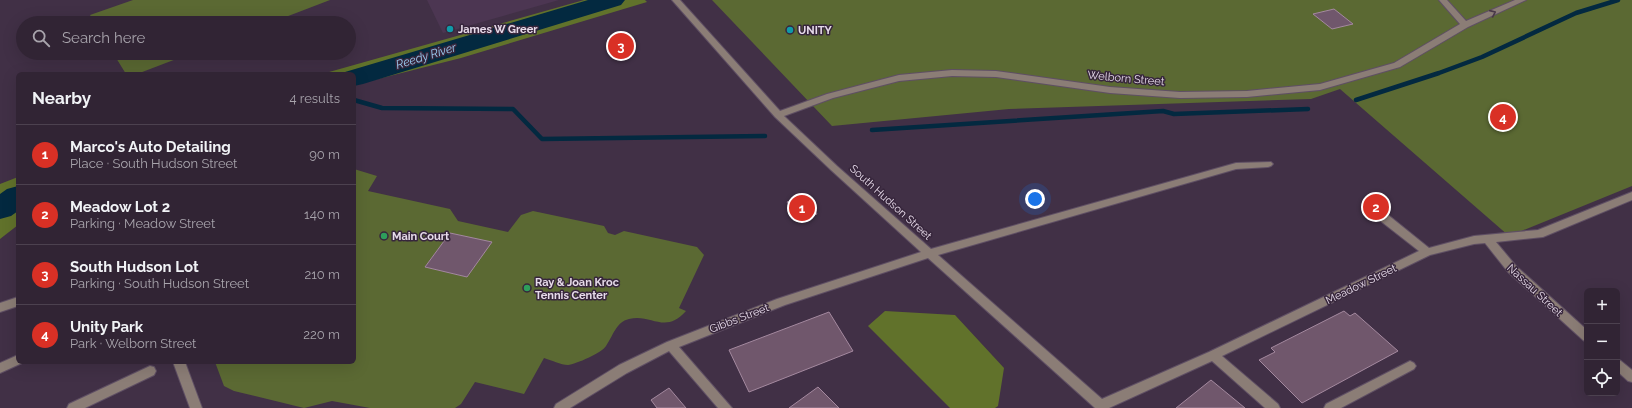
<!DOCTYPE html>
<meta charset="utf-8">
<style>
:root{--surface:#312434;--page:#392c3c;--text:#f1f3f6;--muted:#a8a4ac;--line:#4c414f;--accent:#d93025}
body{margin:0;font-family:Raleway,sans-serif;background:var(--page);color:var(--text)}
.controls{position:absolute;right:12px;bottom:12px;display:grid;overflow:hidden;border-radius:6px;box-shadow:0 4px 16px #0002}
.controls button{width:36px;height:36px;display:grid;place-items:center;padding:0;border:0;border-bottom:1px solid var(--line);background:var(--surface);color:var(--text);font:20px sans-serif}
.you{position:absolute;left:1035px;top:199px;width:14px;height:14px;margin:-10px;border:3px solid #fff;border-radius:50%;background:#1a73e8;box-shadow:0 0 0 6px #1a73e833}
.badge{display:grid;place-items:center;width:26px;height:26px;border-radius:50%;background:var(--accent);color:#fff;font-size:13px;font-weight:700}
.pin{position:absolute;translate:-50% -50%;border:2px solid #fff;box-shadow:0 1px 4px #0006}
.list{margin:0;padding:0;list-style:none}
h2{display:flex;justify-content:space-between;align-items:center;height:52px;margin:0;padding:0 16px;font-size:17px}
h2 small{font-size:13px;font-weight:400;color:var(--muted)}
.list li{display:grid;grid-template-columns:26px 1fr auto;gap:12px;align-items:center;box-sizing:border-box;height:60px;padding:0 16px;border-top:1px solid var(--line)}
.list b{display:block;font-size:15px;white-space:nowrap}
.list p{margin:0;font-size:13px;white-space:nowrap;color:var(--muted)}
.list em{font-size:13px;font-style:normal;color:var(--muted)}
.icon{flex:none;width:22px;height:22px;fill:none;stroke:currentColor;stroke-width:2;stroke-linecap:round;stroke-linejoin:round}
.map{position:relative;flex:none;width:1632px;height:408px;overflow:hidden}
.search{position:absolute;background:var(--surface);box-shadow:0 4px 16px #0002;left:16px;top:16px;width:340px;height:44px;display:flex;align-items:center;gap:10px;box-sizing:border-box;padding:0 14px;border-radius:22px;color:var(--muted);font-size:15px}
.panel{position:absolute;background:var(--surface);box-shadow:0 4px 16px #0002;left:16px;top:72px;width:340px;height:292px;border-radius:6px}
.map>svg:first-child{display:block}
.built{fill:#4c3652}
.green{fill:#5b6933;fill-rule:evenodd}
.forest{fill:#61722b}
.lines{fill:none;stroke-linecap:round;stroke-linejoin:round}
.stream{stroke:#032940;stroke-width:4.5}
.river{fill:#032940;fill-rule:evenodd}
.building{fill:#70576c;stroke:#a4899f}
.minor-casing{stroke:#5f4f64;stroke-width:2}
.minor{fill:#8b7d76;fill-rule:evenodd}
.oneway{stroke:#483748}
.culture-dot{fill:#0f9aa8;stroke:#37263c;stroke-width:1.5}
.leisure-dot{fill:#2e9e5b;stroke:#37263c;stroke-width:1.5}
.labels{text-anchor:middle;stroke-width:3;stroke-linejoin:round;paint-order:stroke}
.poi-label{font-size:11px;font-weight:bold;fill:#e7dbea;stroke:#37263c;text-anchor:start}
.street-label{font-size:11px;fill:#e7dbea;stroke:#37263c}
.water-label{font-size:12px;font-style:italic;fill:#9bd0f6;stroke:#37263c}
</style>
<div class="map">
<svg width="1632" height="408" viewBox="0 0 1632 408">
<rect width="100%" height="100%" fill="#413046"/>
<!-- built -->
<path class="built" d="M427 0H559L443 33Z"/>
<!-- green -->
<path class="green" d="M133 0H330L270 23H95L90 15Z
M712 0H1632V186L1509 236 1340 89 1311 99 1009 109 832 126Z
M113 53H192L137 74H126Z
M354 169 377 176 368 191 450 209 458 221 508 232 521 215 533 211 604 226 608 233 615 235 624 231 697 247 704 255 679 308 686 311C665 335 651 313 629 319 616 322 613 336 606 346 602 353 576 364 568 365 561 365 551 360 544 358L524 394 475 382 461 404 455 408H370L332 401 304 408 234 391 224 386 215 362H354ZM450 233 491 242 467 277 425 267Z"/>
<!-- forest -->
<path class="forest" d="M584 0H645L647 2 461 58 354 85V74H322Z
M18 177V225L0 239V184Z
M885 311 955 315 1004 368 998 406 995 408H950L868 326Z"/>
<g class="lines">
<!-- stream -->
<path class="stream" d="M354 100 382 108 513 109 542 139 765 136
M1356 100 1439 73 1482 57 1576 13 1618 0
M872 130 1163 111 1174 114 1308 109"/>
<!-- river -->
<path class="river" d="M588 0H625L621 5 363 84 354 86V74H344L345 72Z
M18 186V211L11 216 0 219V194L7 189Z"/>
</g>
<!-- building -->
<path class="building" d="M1334 9 1353 24 1332 29 1313 14Z
M805 195 817 214 800 220 787 202Z
M450 233 492 242 467 277 425 267Z
M1344 311 1350 316 1355 313 1398 351 1302 403 1259 360 1275 352 1271 348Z
M829 312 853 351 749 392 729 350Z
M1211 380 1245 408H1176Z
M818 387 839 408H789Z
M669 388 686 408H657L651 400Z"/>
<g class="lines">
<!-- minor casing -->
<g class="minor-casing">
<path id="minor" d="M672 0H680L780 111 827 94 899 75 952 70 996 71 1110 87 1180 92 1247 91 1320 84 1394 63 1460 24 1439 0H1447L1466 21 1515 0H1526L1468 27 1400 67 1320 90 1247 97 1180 98 1110 93 996 77 952 76 899 81 833 98 784 116 837 166 931 249 1236 163 1271 162 1273 164 1271 166 1268 167 1236 169 938 255 1102 399 1209 352 1419 251 1364 208 1363 205 1364 202H1372L1429 248 1474 236 1538 230 1632 192V200L1543 237 1496 242 1516 266 1587 330V342L1583 340 1508 272 1485 243 1474 244 1430 255 1222 356 1278 404 1280 408H1265L1212 361 1109 408H1095L928 258 785 305 679 347 732 408H718L669 351 627 373 570 408H554L556 404 619 365 667 342 777 299 921 252 831 170 775 117Z
M18 297V306L0 312V303Z
M18 355V362H23L22 363 0 373V363Z
M1617 359 1621 361 1632 370V382L1628 381 1617 371Z
M1410 361 1414 363 1416 366 1414 369 1341 408H1324L1326 404Z
M173 362H185L202 408H190Z
M150 366 154 367 156 371 154 375 85 408H67L69 404Z"/>
</g>
<!-- minor -->
<use href="#minor" class="minor"/>
</g>
<!-- one-way arrows -->
<defs><path id="oneway-chevron" d="M-2-3.5L2.5 0L-2 3.5" fill="none" stroke-width="1.6" stroke-linecap="round" stroke-linejoin="round"/></defs>
<use class="oneway" href="#oneway-chevron" transform="translate(1493 13) rotate(-24)"/>
<!-- markers -->
<g class="culture-dot">
<circle cx="450" cy="29" r="4"/>
<circle cx="790" cy="30" r="4"/>
</g>
<g class="leisure-dot">
<circle cx="384" cy="236" r="4"/>
<circle cx="527" cy="288" r="4"/>
</g>
<g class="labels">
<!-- poi labels -->
<g class="poi-label">
<text x="458" y="33">James W Greer</text>
<text x="798" y="34">UNITY</text>
<text x="392" y="240">Main Court</text>
<text x="535" y="286">Ray &amp; Joan Kroc<tspan x="535" dy="13">Tennis Center</tspan></text>
</g>
<!-- street labels -->
<g class="street-label">
<text transform="translate(1126 78) rotate(5)" y="4">Welborn Street</text>
<text transform="translate(891 202) rotate(42)" y="4">South Hudson Street</text>
<text transform="translate(1361 284) rotate(-26)" y="4">Meadow Street</text>
<text transform="translate(1535 290) rotate(43)" y="4">Nassau Street</text>
<text transform="translate(739 318) rotate(-21)" y="4">Gibbs Street</text>
</g>
<!-- water labels -->
<g class="water-label">
<text transform="translate(426 56) rotate(-17)" y="4">Reedy River</text>
</g>
</g>
</svg>
<div class="controls">
<button>+</button>
<button>−</button>
<button><svg class="icon" aria-label="locate" viewBox="0 0 24 24"><circle cx="12" cy="12" r="6"/><path d="M12 2v4M12 18v4M2 12h4M18 12h4"/></svg></button>
</div>
<div class="you"></div>
<div class="pin badge" style="left:802px;top:208px">1</div>
<div class="pin badge" style="left:1376px;top:207px">2</div>
<div class="pin badge" style="left:621px;top:46px">3</div>
<div class="pin badge" style="left:1503px;top:117px">4</div>
<div class="search"><svg class="icon" aria-label="search" viewBox="0 0 24 24"><circle cx="10" cy="10" r="6"/><path d="M15 15l6 6"/></svg>Search here</div>
<section class="panel">
<h2>Nearby<small>4 results</small></h2>
<ul class="list">
<li><span class="badge">1</span><div><b>Marco's Auto Detailing</b><p>Place · South Hudson Street</p></div><em>90 m</em></li>
<li><span class="badge">2</span><div><b>Meadow Lot 2</b><p>Parking · Meadow Street</p></div><em>140 m</em></li>
<li><span class="badge">3</span><div><b>South Hudson Lot</b><p>Parking · South Hudson Street</p></div><em>210 m</em></li>
<li><span class="badge">4</span><div><b>Unity Park</b><p>Park · Welborn Street</p></div><em>220 m</em></li>
</ul>
</section>
</div>
